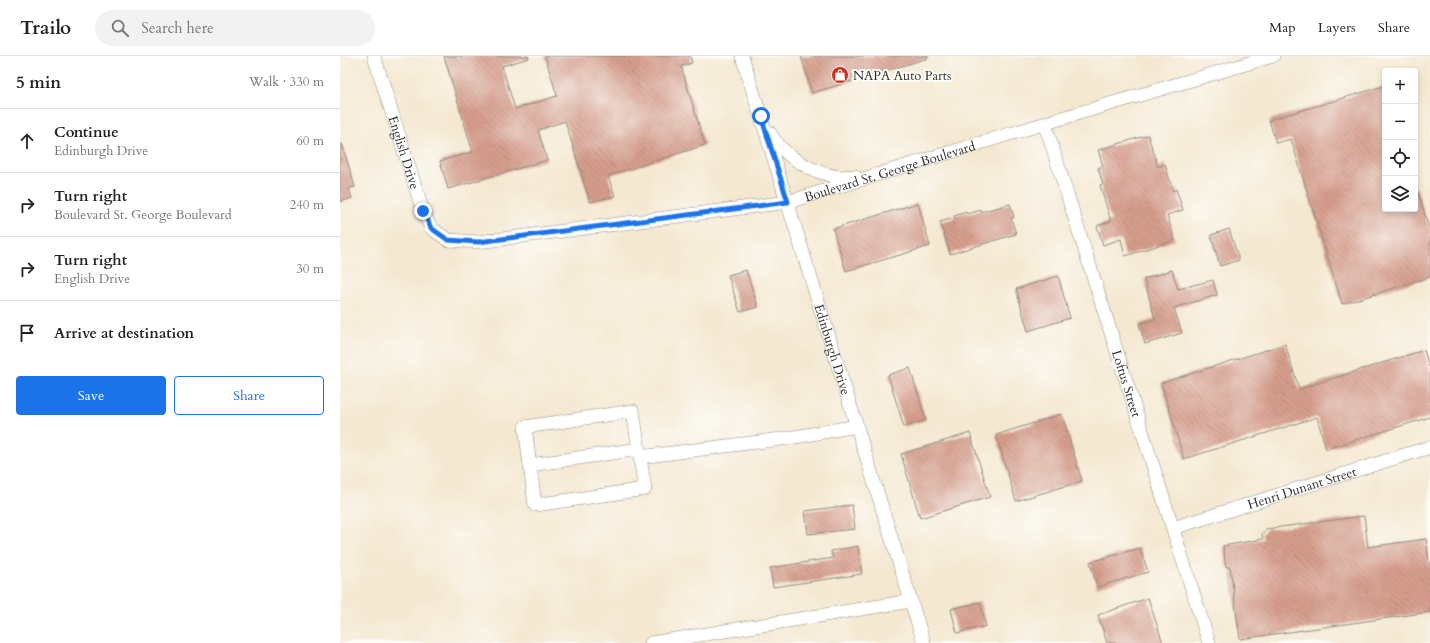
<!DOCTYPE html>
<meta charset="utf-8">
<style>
:root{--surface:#fff;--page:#f2f2f2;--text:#222;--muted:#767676;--line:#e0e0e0;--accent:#1a73e8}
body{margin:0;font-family:Cardo,serif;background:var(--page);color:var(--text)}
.controls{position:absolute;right:12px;top:12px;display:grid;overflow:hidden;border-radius:4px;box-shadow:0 2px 6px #0003}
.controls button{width:36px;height:36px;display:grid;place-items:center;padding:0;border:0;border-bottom:1px solid var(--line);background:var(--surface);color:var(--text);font:20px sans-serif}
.stop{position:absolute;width:12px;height:12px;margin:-9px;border:3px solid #1a73e8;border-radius:50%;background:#fff}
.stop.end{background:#1a73e8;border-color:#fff;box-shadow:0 1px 4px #0008}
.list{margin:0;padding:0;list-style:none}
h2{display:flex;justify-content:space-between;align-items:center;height:52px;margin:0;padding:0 16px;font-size:17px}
h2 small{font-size:13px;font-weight:400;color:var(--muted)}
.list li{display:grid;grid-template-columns:26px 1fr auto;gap:12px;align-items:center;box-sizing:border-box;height:64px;padding:0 16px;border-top:1px solid var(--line)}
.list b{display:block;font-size:15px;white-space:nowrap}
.list p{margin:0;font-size:13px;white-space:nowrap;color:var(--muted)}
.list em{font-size:13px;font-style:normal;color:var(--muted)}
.actions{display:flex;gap:8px;padding:12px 16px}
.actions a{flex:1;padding:9px 0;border:1px solid var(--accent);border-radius:4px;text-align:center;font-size:14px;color:var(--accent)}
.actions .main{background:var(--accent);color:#fff}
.icon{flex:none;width:22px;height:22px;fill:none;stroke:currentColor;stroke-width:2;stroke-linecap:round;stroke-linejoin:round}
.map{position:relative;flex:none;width:1090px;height:587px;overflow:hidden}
header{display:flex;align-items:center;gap:24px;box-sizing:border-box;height:56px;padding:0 20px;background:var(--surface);border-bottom:1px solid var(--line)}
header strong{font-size:19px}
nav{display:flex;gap:22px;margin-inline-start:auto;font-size:14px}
.search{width:280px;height:36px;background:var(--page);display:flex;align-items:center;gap:10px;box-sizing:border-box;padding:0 14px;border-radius:22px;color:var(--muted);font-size:15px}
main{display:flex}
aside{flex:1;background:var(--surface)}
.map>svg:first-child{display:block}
.building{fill:url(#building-back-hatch)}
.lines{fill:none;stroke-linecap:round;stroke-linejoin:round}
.minor-casing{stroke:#908a7e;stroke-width:14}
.minor{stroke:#fff;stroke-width:13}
.route{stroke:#1a73e8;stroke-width:5}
.labels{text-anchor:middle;stroke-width:4;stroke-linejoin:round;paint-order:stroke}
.poi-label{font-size:13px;fill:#2b2b2b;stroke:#fdfcf7;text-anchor:start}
.street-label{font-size:13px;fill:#2b2b2b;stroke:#fdfcf7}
</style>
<header>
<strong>Trailo</strong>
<div class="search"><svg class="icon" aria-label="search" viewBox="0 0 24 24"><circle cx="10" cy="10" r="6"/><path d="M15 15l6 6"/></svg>Search here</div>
<nav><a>Map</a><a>Layers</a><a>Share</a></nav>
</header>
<main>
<aside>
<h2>5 min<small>Walk · 330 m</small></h2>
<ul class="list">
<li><svg class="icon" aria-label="ahead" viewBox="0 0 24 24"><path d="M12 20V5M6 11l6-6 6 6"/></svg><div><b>Continue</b><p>Edinburgh Drive</p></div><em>60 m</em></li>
<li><svg class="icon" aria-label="right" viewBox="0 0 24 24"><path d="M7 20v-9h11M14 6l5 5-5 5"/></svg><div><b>Turn right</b><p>Boulevard St. George Boulevard</p></div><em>240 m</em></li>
<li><svg class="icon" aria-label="right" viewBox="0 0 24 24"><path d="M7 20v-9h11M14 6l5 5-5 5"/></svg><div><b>Turn right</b><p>English Drive</p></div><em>30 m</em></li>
<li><svg class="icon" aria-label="arrive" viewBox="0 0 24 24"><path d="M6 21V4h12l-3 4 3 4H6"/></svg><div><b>Arrive at destination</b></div></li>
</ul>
<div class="actions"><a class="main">Save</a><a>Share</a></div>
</aside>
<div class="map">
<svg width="1090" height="587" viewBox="0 0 1090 587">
<defs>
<pattern id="building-back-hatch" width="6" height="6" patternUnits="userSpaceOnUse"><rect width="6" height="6" fill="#d79e8d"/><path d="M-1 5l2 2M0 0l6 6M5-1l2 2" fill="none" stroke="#af8173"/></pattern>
</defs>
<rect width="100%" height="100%" fill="#fdfcf7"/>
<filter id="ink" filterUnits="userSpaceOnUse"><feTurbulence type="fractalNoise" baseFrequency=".025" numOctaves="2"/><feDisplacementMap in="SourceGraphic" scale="8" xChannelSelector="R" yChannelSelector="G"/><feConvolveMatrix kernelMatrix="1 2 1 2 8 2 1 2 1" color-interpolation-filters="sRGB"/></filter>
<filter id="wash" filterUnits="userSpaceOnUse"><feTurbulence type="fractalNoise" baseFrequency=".012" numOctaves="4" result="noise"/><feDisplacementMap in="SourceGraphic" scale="16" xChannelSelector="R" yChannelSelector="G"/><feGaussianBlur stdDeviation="0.9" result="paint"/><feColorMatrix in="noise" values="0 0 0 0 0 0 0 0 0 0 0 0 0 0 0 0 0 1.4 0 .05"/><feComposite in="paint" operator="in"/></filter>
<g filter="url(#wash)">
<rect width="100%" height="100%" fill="#f4e8d1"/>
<g id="blocks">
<!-- building -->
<path class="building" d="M104 0H188L189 2 162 10 175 53 217 40 205 0H350L352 7 341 10 365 89 268 120 275 140 250 146 225 65 198 74 207 104 108 133 100 105 133 96Z
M461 0H588V2L472 37Z
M1044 30 1045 35V153H1075V133H1077L1090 175V221L1002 248 951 83 936 87 929 64Z
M808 79 818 111 825 108 833 135 836 133 843 154 827 159 835 184 785 200 781 183 763 189 757 170 771 165 760 129 763 128 758 112 763 110 758 94Z
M0 88H2L15 131 9 132 12 142 0 146Z
M578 147 590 190 506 215 493 173Z
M670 148 674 161 671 162 676 178 610 198 600 166 615 162 614 160 626 156 627 158 641 154V156Z
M889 173 899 204 880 210 871 179Z
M406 214 418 251 400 256 388 219Z
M832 214 838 233 873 224 877 239 834 252 842 277 805 288 799 268 815 263 804 223Z
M718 220 730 262 688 275 676 233Z
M945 288 959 333 1084 294 1090 314V361L986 393 977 361 844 403 821 327Z
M570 312 586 364 564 371 548 319Z
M722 358 742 425 676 445 656 379Z
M630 377 650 441 580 462 561 398Z
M512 449 515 473 468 478 465 455Z
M1024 460 1028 491 1086 483 1090 512V556L900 583 890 511H886L883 490 923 483 922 478 926 473Z
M518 490 522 518 433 531 430 512 493 502 491 495Z
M800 492 808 516 757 531 750 506Z
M808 542 823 587H767L758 559Z
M640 546 646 570 617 577 611 553Z"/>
</g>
</g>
<g filter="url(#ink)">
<use href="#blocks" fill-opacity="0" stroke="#908a7e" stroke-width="1"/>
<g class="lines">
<!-- minor casing -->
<g class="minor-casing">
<g id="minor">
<path id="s1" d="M34 0 83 155 91 172 108 184 138 186 448 146 719 63 933 0"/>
<path id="s2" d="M402 0 584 587"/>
<path id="s3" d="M705 68 869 587"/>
<path d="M430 77C442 100 474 118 500 121 505 121 510 120 515 120"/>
<path d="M299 393 190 409 185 371 293 355 300 401 449 382 517 370"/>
<path d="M190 409 195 449 305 433 300 401"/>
<path id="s4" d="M833 472 1090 391"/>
<path d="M311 587 571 545"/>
</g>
</g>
<!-- minor -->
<use href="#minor" class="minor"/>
</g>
</g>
<g class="lines" filter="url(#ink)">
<!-- route -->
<path class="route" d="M83 155 91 172 108 184 138 186 448 146 421 60"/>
</g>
<!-- icons -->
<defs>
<g id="shop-disc" transform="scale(0.9)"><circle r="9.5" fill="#c8321e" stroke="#fdfcf7"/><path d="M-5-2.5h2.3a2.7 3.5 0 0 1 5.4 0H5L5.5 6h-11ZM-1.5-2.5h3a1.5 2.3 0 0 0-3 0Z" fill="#fff"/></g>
</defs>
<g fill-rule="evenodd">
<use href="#shop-disc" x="500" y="19"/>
</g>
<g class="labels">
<!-- poi labels -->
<g class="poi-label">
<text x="513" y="24">NAPA Auto Parts</text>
</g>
<!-- street labels -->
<g class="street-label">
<text dy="5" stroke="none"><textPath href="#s1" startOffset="101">English Drive</textPath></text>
<text dy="5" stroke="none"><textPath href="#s1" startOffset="651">Boulevard St. George Boulevard</textPath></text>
<text dy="5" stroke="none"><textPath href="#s2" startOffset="307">Edinburgh Drive</textPath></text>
<text dy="5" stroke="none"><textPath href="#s3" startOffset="272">Loftus Street</textPath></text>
<text dy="5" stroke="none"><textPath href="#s4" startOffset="135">Henri Dunant Street</textPath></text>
</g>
</g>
</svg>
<div class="controls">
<button>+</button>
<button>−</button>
<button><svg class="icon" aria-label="locate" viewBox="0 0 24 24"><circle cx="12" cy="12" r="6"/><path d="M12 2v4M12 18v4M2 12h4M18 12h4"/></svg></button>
<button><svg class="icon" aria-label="layers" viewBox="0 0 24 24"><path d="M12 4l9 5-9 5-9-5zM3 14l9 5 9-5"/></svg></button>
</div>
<div class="stop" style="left:421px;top:60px"></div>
<div class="stop end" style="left:83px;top:155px"></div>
</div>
</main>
